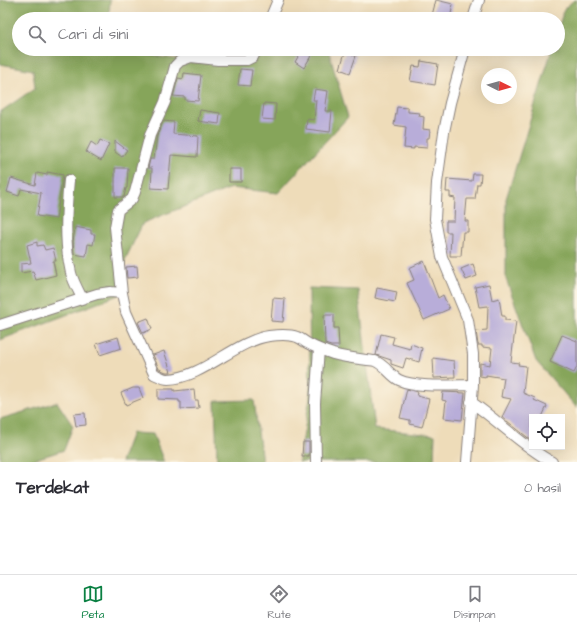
<!DOCTYPE html>
<html lang="id">
<style>
:root{--surface:#fff;--page:#f7f7f7;--text:#2b2b33;--muted:#7c7c81;--line:#e1e1e2;--accent:#0b8043}
body{margin:0;font-family:"Architects Daughter",sans-serif;background:var(--page);color:var(--text)}
.controls{position:absolute;right:12px;bottom:12px;display:grid;overflow:hidden;border-radius:0px;box-shadow:0 4px 16px #0002}
.controls button{width:36px;height:36px;display:grid;place-items:center;padding:0;border:0;border-bottom:1px solid var(--line);background:var(--surface);color:var(--text);font:20px sans-serif}
.compass{position:absolute;left:481px;top:68px;width:36px;height:36px;border-radius:50%;background:var(--surface);box-shadow:0 4px 16px #0002;rotate:95deg}
.list{margin:0;padding:0;list-style:none}
h2{display:flex;justify-content:space-between;align-items:center;height:52px;margin:0;padding:0 16px;font-size:17px}
h2 small{font-size:13px;font-weight:400;color:var(--muted)}
.icon{flex:none;width:22px;height:22px;fill:none;stroke:currentColor;stroke-width:2;stroke-linecap:round;stroke-linejoin:round}
.map{position:relative;flex:none;width:577px;height:462px;overflow:hidden}
.search{position:absolute;background:var(--surface);box-shadow:0 4px 16px #0002;left:12px;right:12px;top:12px;height:44px;display:flex;align-items:center;gap:10px;box-sizing:border-box;padding:0 14px;border-radius:22px;color:var(--muted);font-size:15px}
.sheet{height:112px;background:var(--surface)}
nav{display:flex;justify-content:space-around;align-items:center;box-sizing:border-box;height:56px;border-top:1px solid var(--line);background:var(--surface);font-size:11px;color:var(--muted)}
nav a{display:grid;justify-items:center;gap:2px}
nav .on{color:var(--accent)}
.map>svg:first-child{display:block}
.forest{fill:#86a55a;stroke:#54644a}
.building{fill:#b8add9}
.lines{fill:none;stroke-linecap:round;stroke-linejoin:round}
.minor-casing{stroke:#887f7a;stroke-width:12}
.minor{stroke:#fff;stroke-width:10}
</style>
<div class="map">
<svg width="577" height="462" viewBox="0 0 577 462">
<rect width="100%" height="100%" fill="#fcf5e5"/>
<filter id="ink" filterUnits="userSpaceOnUse"><feTurbulence type="fractalNoise" baseFrequency=".025" numOctaves="2"/><feDisplacementMap in="SourceGraphic" scale="8" xChannelSelector="R" yChannelSelector="G"/><feConvolveMatrix kernelMatrix="1 2 1 2 8 2 1 2 1" color-interpolation-filters="sRGB"/></filter>
<filter id="wash" filterUnits="userSpaceOnUse"><feTurbulence type="fractalNoise" baseFrequency=".012" numOctaves="4" result="noise"/><feDisplacementMap in="SourceGraphic" scale="16" xChannelSelector="R" yChannelSelector="G"/><feGaussianBlur stdDeviation="0.9" result="paint"/><feColorMatrix in="noise" values="0 0 0 0 0 0 0 0 0 0 0 0 0 0 0 0 0 1.4 0 .05"/><feComposite in="paint" operator="in"/></filter>
<g filter="url(#wash)">
<rect width="100%" height="100%" fill="#eedcb9"/>
<!-- forest -->
<path class="forest" d="M0 0H110L109 19H19V49H109L194 62 204 49H328L348 117 278 193 231 188 143 223 125 260 119 295 0 340V112L35 88 33 70 0 64Z
M574 0H577V408L536 361 506 279V199L552 49H558V29L564 9Z
M309 288 358 290 375 429 435 435 434 462H299L310 397Z
M254 400 262 462H217L215 401Z
M57 402 73 426 64 450 26 462H0V419Z
M132 433 153 434 164 462H121Z"/>
<g id="blocks">
<!-- building -->
<path class="building" d="M436 0 453 4 450 19H431Z
M302 50 311 56 304 68 295 62Z
M345 52 356 56 350 73 340 69Z
M421 61 438 64 435 85 410 81 413 66 420 67Z
M240 69 252 70 250 86 238 85Z
M184 73 201 75 198 101 185 100V97L173 96 178 78 183 79Z
M315 89 328 91 325 111H332L330 132 306 129 307 119 314 120 316 100H313Z
M264 103 276 104 275 120 262 119Z
M397 107 408 108V112L420 113 419 116 424 117 423 129 430 130 429 138H427V148L414 147V149L404 148 406 127 394 125Z
M200 110 220 113 219 124 198 121Z
M163 121 174 122 173 134 198 136 197 157 171 155 168 189 151 188 152 168H148L150 159H154L157 136Z
M100 140 109 144 101 161 86 152 91 142 97 146Z
M115 141 127 150 122 157 115 152Z
M115 168H128L127 188H126L124 197H115Z
M229 169H241V182H229Z
M47 172 63 175 56 219 37 216 41 193 21 189 19 196 7 192 11 178 35 185 37 173 47 175Z
M473 174H481L480 184H477L475 199H467L465 221H468V232H463L461 256H450L451 232H446V221H454L455 198 450 197V192H446L447 179 472 181Z
M75 227 91 230V234H95L93 245 88 244 86 256 74 254 73 242Z
M37 242V246L43 245 45 250 53 248 56 261H53L56 275 36 280 33 271 21 273V264L31 263 27 245Z
M424 261 438 298 443 295 449 309 424 320 407 283 414 280 409 268Z
M473 264 477 276 466 280 461 269Z
M137 266 138 277 127 278 126 267Z
M489 284 492 300 499 298 502 316H505V320L516 321 511 362 519 363 518 365 526 366 523 393 535 398 534 400 547 406 542 417H532V441L502 417 511 399 501 397 504 378 486 375V377L480 376V363L490 365 492 348 482 347V345H478L476 331 487 330 488 306 479 307 475 287Z
M377 288 397 292 395 302 375 298Z
M273 298 285 299 283 322 271 321Z
M324 315H334V328H338L339 346H331L325 344Z
M148 318 152 329 143 333 138 322Z
M381 334 394 337 392 344 410 349 411 344 422 348 419 362 406 358 403 368 391 364V360L376 355Z
M562 335 577 341V367L574 373 550 362Z
M118 337 121 348 100 355 96 344Z
M164 351 171 372H166L159 369 153 355Z
M433 358 454 361 455 377 434 378Z
M133 388H139L143 398 126 405 121 393Z
M158 389H174V391L194 389 195 400H198L199 408 181 409V402H179V400L158 399Z
M407 389 418 392 417 396 429 399 422 427 410 424V420L400 418Z
M443 392 465 393 462 420 444 418 446 401 442 400Z
M85 413 86 425 76 426 74 414Z
M303 442H309V456H302Z"/>
</g>
</g>
<g filter="url(#ink)">
<use href="#blocks" fill-opacity="0" stroke="#887f7a" stroke-width="1"/>
<g class="lines">
<!-- minor casing -->
<g class="minor-casing">
<path id="minor" d="M270 19 278 0
M473 19 479 0
M257 49 253 57 247 60H218L191 57 180 61 175 66 165 102 150 135 135 192 132 199 118 210 115 227 122 293 126 312 154 374C159 376 163 379 168 379 203 378 235 341 269 336 277 335 289 334 297 337 300 338 304 341 307 343 316 348 324 351 333 354 346 358 361 359 375 361 385 365 390 375 399 380 416 388 454 385 473 385
M465 49 450 103 444 132 437 183 435 219 442 257 468 320 473 354V385L467 462
M69 180C66 211 64 243 71 273 73 281 78 290 82 298
M0 325 97 294 110 292 122 293
M471 402C499 421 522 446 552 462
M316 462 315 403 319 349"/>
</g>
<!-- minor -->
<use href="#minor" class="minor"/>
</g>
</g>
</svg>
<div class="controls">
<button><svg class="icon" aria-label="locate" viewBox="0 0 24 24"><circle cx="12" cy="12" r="6"/><path d="M12 2v4M12 18v4M2 12h4M18 12h4"/></svg></button>
</div>
<svg class="compass" viewBox="-18 -18 36 36"><path d="M0-13l5 13h-10z" fill="#e53935"/><path d="M0 13l5-13h-10z" fill="#7c7c81"/></svg>
<div class="search"><svg class="icon" aria-label="search" viewBox="0 0 24 24"><circle cx="10" cy="10" r="6"/><path d="M15 15l6 6"/></svg>Cari di sini</div>
</div>
<section class="sheet">
<h2>Terdekat<small>0 hasil</small></h2>
<ul class="list">
</ul>
</section>
<nav>
<a class="on"><svg class="icon" aria-label="map" viewBox="0 0 24 24"><path d="M3 6l6-2 6 2 6-2v14l-6 2-6-2-6 2zM9 4v14M15 6v14"/></svg>Peta</a>
<a><svg class="icon" aria-label="directions" viewBox="0 0 24 24"><path d="M12 3l9 9-9 9-9-9zM9 14v-3h6M13 9l2 2-2 2"/></svg>Rute</a>
<a><svg class="icon" aria-label="saved" viewBox="0 0 24 24"><path d="M7 4h10v16l-5-4-5 4z"/></svg>Disimpan</a>
</nav>
